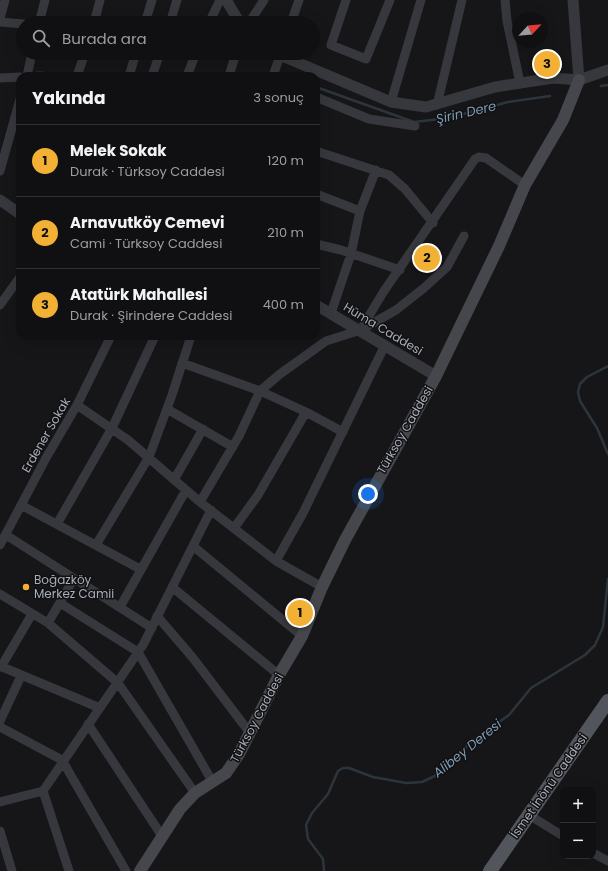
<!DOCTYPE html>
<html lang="tr">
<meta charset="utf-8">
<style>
:root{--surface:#101012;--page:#1e1e20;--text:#f1f3f6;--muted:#9c9d9f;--line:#303032;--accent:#f2b134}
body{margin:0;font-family:Poppins,sans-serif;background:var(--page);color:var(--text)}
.controls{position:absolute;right:12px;bottom:12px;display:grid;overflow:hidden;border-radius:8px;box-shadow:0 4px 16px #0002}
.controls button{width:36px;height:36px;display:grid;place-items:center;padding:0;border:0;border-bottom:1px solid var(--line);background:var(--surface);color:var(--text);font:20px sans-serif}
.compass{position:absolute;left:512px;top:12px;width:36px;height:36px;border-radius:50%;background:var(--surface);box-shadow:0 4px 16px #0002;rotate:64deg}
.you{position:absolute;left:368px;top:494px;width:14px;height:14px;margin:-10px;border:3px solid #fff;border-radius:50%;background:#1a73e8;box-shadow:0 0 0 6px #1a73e833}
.badge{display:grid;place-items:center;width:26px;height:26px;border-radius:50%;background:var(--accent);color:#111;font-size:13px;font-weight:700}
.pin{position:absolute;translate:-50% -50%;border:2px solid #fff;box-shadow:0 1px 4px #0006}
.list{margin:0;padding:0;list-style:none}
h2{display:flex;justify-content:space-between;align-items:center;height:52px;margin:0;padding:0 16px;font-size:17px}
h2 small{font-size:13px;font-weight:400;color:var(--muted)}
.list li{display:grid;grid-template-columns:26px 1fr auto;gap:12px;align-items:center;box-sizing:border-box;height:72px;padding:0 16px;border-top:1px solid var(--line)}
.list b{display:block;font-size:15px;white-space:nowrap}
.list p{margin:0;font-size:13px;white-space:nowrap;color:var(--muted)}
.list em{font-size:13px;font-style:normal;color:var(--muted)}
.icon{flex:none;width:22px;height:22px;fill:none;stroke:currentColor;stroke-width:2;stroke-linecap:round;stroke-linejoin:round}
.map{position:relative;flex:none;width:608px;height:871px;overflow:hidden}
.search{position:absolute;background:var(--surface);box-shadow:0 4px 16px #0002;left:16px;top:16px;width:304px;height:44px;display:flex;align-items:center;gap:10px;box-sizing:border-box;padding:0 14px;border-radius:22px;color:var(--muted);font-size:15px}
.panel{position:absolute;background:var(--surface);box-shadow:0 4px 16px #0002;left:16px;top:72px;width:304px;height:268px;border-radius:12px}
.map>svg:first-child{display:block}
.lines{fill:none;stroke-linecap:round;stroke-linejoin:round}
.stream{stroke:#2c353c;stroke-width:2.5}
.minor{stroke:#37383d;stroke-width:9}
.tertiary{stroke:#37383d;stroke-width:11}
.secondary{stroke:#45474d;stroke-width:12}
.primary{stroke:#53555c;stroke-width:14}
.poi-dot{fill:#f2b134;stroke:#111113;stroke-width:1.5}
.labels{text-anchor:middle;stroke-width:3;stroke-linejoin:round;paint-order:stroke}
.street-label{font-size:12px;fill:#a8adb8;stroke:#111113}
.poi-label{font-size:12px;fill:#a8adb8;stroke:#111113;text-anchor:start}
.water-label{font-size:13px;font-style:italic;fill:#7f9bb3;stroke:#111113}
</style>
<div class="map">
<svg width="608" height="871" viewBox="0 0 608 871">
<rect width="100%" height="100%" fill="#161618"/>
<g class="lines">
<!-- stream -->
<path class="stream" d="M284 74 290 76
M601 86 608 85
M316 87 414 122 448 118 508 102 550 96
M608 366 587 377 580 384 578 392 580 401 597 428 608 454
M324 871 323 859 308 839 306 825 312 813 328 794 338 771 343 768H349L373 777 406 783 422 782 439 774 471 742 509 715 531 688 585 655 595 645 603 627 608 579"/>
<!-- minor -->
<path class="minor" d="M346 0 331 45 366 59 390 0
M505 0 507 21 520 83
M0 18 5 0
M0 22 23 24
M39 23 45 0
M94 23 100 0
M145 23 152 0
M170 23 177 0
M209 23 220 0
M249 23 264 0
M291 23 299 0
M27 76 32 53
M37 76H42
M77 76 85 53
M129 76 136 53
M152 76 160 53
M187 76 196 53
M229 76 236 53
M273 76 281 53
M0 78 20 77
M316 97 369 119 415 126
M391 102 421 0
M437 105 462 0
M316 151 389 175 405 189 433 223
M0 171 20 99
M316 194 360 211
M316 244 341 250 400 270
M0 305 20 277
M331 313 351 254 360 211 376 170
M361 329 384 291 475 159 479 157 486 158 525 185
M182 363 260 391 306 412 258 495 234 528
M77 405 128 440 200 502 276 561 322 587
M167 409 233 447
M306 412 343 432
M174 480 203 429
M200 502 239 436 260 391 280 374 326 341 361 330 396 310 424 288 447 267 464 236
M21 505 140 569
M57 524 112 428 155 336
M6 535 152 628
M0 545 46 458 77 405 111 336
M96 545 149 457 172 395 191 336
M193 546 302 636
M276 561 303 513 385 345
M172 587 279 675
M0 594 48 623 118 683 195 793
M60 603 138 652 212 781
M120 607 186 490
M157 616 193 658 250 733
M48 623 73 580
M0 666 100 708
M1 667 32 614
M0 721 21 676
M88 724 162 836
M0 727 62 760 126 871
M43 791 69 871
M0 802 43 791 143 645 211 510
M529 815 563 836
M0 831 12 871
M593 853 608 861"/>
<!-- tertiary -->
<path class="tertiary" d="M226 0 240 23
M573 0 579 80
M275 53 391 102 426 107 495 87 553 78 579 80 608 70
M0 200 20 214
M316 305 436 376"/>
<!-- secondary -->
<path class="secondary" d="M140 871 180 809 195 793 226 773 239 754 279 675 302 636 322 587 345 540 436 376 499 246 525 185 563 120 579 80"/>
<!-- primary -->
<path class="primary" d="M490 871 608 701"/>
</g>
<!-- markers -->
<circle class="poi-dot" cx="26" cy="587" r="4"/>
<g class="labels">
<!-- street labels -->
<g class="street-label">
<text transform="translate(383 329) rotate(31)" y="4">Hüma Caddesi</text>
<text transform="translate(405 430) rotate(-60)" y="4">Türksoy Caddesi</text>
<text transform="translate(46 435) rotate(-60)" y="4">Erdener Sokak</text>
<text transform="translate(257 718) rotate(-62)" y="4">Türksoy Caddesi</text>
<text transform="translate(549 786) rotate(-55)" y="4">İsmet İnönü Caddesi</text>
</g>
<!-- poi labels -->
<g class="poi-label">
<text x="34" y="584">Boğazköy<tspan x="34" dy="14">Merkez Camii</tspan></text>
</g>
<!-- water labels -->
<g class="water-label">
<text transform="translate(466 112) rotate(-13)" y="5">Şirin Dere</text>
<text transform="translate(467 748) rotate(-39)" y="5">Alibey Deresi</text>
</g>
</g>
</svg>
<div class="controls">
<button>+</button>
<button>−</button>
</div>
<svg class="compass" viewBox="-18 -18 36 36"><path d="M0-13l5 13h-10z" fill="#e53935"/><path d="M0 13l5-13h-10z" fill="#9c9d9f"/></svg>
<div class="you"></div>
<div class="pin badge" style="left:300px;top:613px">1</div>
<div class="pin badge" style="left:427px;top:258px">2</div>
<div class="pin badge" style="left:547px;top:64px">3</div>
<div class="search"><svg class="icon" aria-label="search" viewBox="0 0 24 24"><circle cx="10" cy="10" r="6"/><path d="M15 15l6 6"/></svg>Burada ara</div>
<section class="panel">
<h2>Yakında<small>3 sonuç</small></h2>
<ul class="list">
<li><span class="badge">1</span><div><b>Melek Sokak</b><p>Durak · Türksoy Caddesi</p></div><em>120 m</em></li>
<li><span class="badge">2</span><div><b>Arnavutköy Cemevi</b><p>Cami · Türksoy Caddesi</p></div><em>210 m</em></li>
<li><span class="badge">3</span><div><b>Atatürk Mahallesi</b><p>Durak · Şirindere Caddesi</p></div><em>400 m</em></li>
</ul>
</section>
</div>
